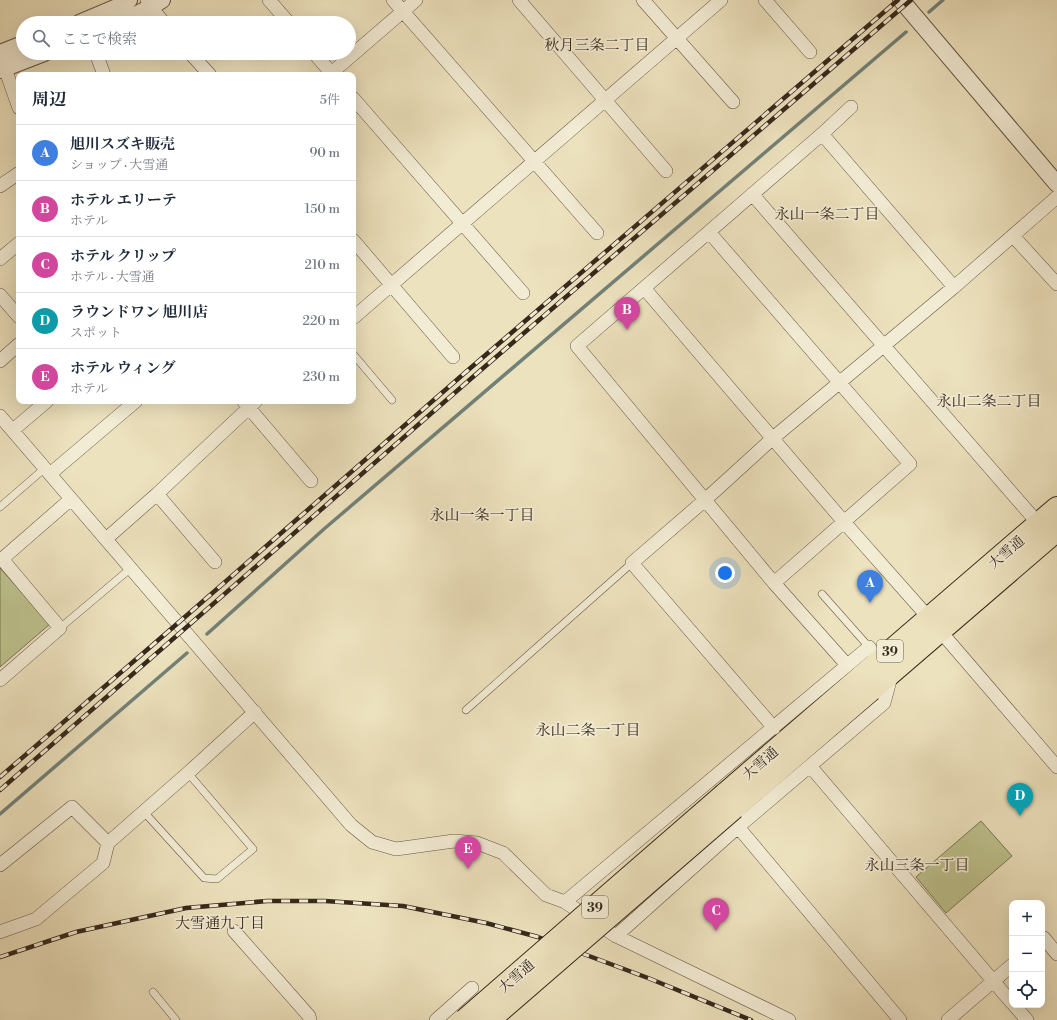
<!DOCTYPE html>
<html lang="ja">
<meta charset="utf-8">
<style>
:root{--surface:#fff;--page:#f6f6f7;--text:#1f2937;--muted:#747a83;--line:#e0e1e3;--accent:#0b8043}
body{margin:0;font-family:"Libre Bodoni","Noto Serif JP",serif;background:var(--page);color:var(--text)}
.controls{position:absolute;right:12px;bottom:12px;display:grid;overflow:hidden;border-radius:8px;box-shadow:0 4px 16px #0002}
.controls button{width:36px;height:36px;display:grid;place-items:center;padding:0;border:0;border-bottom:1px solid var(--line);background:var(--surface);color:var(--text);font:20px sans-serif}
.you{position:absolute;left:725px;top:573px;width:14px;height:14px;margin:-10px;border:3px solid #fff;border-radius:50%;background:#1a73e8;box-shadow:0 0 0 6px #1a73e833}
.badge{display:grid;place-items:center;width:26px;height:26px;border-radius:50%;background:var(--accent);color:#fff;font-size:13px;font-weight:700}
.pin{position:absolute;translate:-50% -33px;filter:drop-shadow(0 1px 2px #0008)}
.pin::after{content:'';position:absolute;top:21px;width:14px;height:12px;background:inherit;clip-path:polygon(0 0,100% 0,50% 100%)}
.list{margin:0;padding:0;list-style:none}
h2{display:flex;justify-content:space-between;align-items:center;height:52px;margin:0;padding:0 16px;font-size:17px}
h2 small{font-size:13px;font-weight:400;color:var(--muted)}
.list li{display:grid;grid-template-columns:26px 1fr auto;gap:12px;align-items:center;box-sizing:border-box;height:56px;padding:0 16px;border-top:1px solid var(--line)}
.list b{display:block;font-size:15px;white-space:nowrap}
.list p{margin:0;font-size:13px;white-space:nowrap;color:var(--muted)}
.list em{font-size:13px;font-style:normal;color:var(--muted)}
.icon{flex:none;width:22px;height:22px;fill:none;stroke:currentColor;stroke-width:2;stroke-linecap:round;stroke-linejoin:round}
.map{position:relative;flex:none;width:1057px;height:1020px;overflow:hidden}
.search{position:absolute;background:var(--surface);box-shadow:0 4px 16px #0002;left:16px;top:16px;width:340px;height:44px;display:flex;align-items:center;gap:10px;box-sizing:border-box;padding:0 14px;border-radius:22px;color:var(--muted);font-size:15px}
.panel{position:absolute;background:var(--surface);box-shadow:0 4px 16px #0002;left:16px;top:72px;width:340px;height:332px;border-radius:8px}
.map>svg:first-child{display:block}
.green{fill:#bdc28e;stroke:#7a7555}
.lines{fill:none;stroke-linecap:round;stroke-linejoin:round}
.stream{stroke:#728178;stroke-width:3.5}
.service-casing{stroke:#645644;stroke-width:8}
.minor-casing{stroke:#645644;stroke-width:14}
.tertiary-casing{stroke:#645644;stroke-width:18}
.trunk-casing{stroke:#36281c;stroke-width:24}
.service{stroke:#f3ecd5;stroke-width:7}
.minor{stroke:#f3ecd5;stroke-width:13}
.tertiary{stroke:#f3ecd5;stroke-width:16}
.trunk{stroke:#ede2be;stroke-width:22}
.rail-casing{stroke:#36281c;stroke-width:4.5}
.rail{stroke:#f3ecd5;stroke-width:3;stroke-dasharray:9;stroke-linecap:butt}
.trunk-bridge-casing{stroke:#36281c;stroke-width:24;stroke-linecap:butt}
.trunk-bridge{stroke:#ede2be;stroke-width:22}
.labels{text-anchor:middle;stroke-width:3.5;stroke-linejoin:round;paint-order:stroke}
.shield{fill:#f3ecd5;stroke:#6f6354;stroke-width:1}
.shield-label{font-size:13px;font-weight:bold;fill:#36281c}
.street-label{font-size:14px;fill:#36281c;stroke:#f3ecd5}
.neighbourhood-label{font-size:15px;fill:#36281c;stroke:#f3ecd5}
</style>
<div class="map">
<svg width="1057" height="1020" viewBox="0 0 1057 1020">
<rect width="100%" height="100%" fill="#ede2be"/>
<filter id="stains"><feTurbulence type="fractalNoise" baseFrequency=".005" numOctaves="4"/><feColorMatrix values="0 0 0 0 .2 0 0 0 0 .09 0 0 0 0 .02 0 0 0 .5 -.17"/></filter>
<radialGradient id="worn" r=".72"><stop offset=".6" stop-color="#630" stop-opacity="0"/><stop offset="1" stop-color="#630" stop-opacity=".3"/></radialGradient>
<!-- green -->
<path class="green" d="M0 568 50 624 0 667Z
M981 821 1012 856 946 913 916 877Z"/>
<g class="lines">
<!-- stream -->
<path class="stream" d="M929 12 943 0
M207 634 324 529 906 32
M0 814 187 653"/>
<!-- service casing -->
<g class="service-casing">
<path id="service" d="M353 354 392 400
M0 507 45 468
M822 594 869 647
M60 628 131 568
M466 710 632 563
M144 812 204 878 217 879 253 849 188 773
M153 992 176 1020"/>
</g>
<!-- minor casing -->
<g class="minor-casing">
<path id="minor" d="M147 0 151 7 164 23
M269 0 289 23
M393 0 597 233
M519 0 666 171
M643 0 733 102
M765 0 810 52
M96 53 104 75
M190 53 210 75
M314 53 333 75
M2 60 19 108
M329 75 416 0
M353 98 523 293
M822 134 954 287
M0 186 19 173
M752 194 1043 529
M709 232 910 464 774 583
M1013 236 1057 284
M353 240 453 357
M0 259 19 243
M644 288 844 522 929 618 1057 767
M0 295 19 317
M353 318 721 0
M0 361 19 344
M244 402 311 481
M0 416 351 825 372 842 396 849 454 841 477 843 503 853 546 895 565 902 616 936 789 1020
M13 430 47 401
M50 474 136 401
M157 494 215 562
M106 539 157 494 256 401
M847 665 774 583 577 346 822 134 851 107
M0 680 60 628 2 559 71 499
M774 728 632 563 705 500 773 438 954 287 1057 197
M810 766 1012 1003
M738 827 900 1020
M0 865 72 807 108 843
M565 902 869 647 879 661 892 673 884 703 738 827 616 936
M234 931 309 1016 310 1020
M0 932 36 919 103 863 108 843 188 773 255 712
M1042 940 1044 938 1057 954
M1014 1005 1027 1020
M436 1020 472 988
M948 1020 1012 965"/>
</g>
<!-- tertiary casing -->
<g class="tertiary-casing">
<path id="tertiary" d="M901 0 1057 184
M79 23 117 7 129 0
M119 23 151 7 162 0
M0 53 23 44
M0 70 44 53"/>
</g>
<!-- trunk casing -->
<g class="trunk-casing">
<path id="trunk" d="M725 794 1057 508
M734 808 1057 530"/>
</g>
<!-- service -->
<use href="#service" class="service"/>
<!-- minor -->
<use href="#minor" class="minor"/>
<!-- tertiary -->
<use href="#tertiary" class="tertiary"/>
<!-- trunk -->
<use href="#trunk" class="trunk"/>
<!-- rail casing -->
<g class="rail-casing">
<path id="rail" d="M0 777 178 623 467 371 898 0
M0 790 474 376 911 0
M0 957 76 932 186 908 267 901H325L403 906 486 923 538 937 648 978 751 1020"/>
</g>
<!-- rail -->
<use href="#rail" class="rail"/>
<!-- trunk-bridge casing -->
<g class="trunk-bridge-casing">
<path id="trunk-bridge" d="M465 1020 725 794
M489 1020 734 808"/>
</g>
<!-- trunk-bridge -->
<use href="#trunk-bridge" class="trunk-bridge"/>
</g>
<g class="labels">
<!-- shield labels -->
<g class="shield">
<rect x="877" y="640" width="26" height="22" rx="3"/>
<rect x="582" y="896" width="26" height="22" rx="3"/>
</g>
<g class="shield-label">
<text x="890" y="656">39</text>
<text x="595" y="912">39</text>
</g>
<!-- street labels -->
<g class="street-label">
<text transform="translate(1006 552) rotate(-40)" y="5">大雪通</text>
<text transform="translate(760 763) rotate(-41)" y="5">大雪通</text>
<text transform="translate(516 976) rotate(-41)" y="5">大雪通</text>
</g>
<!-- neighbourhood labels -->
<g class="neighbourhood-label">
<text x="597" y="50">秋月三条二丁目</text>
<text x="827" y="219">永山一条二丁目</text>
<text x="989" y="406">永山二条二丁目</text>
<text x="482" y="520">永山一条一丁目</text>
<text x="588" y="735">永山二条一丁目</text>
<text x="917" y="870">永山三条一丁目</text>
<text x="220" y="928">大雪通九丁目</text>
</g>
</g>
<rect width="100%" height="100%" filter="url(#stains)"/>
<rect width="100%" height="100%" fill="url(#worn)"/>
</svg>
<div class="controls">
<button>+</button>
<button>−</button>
<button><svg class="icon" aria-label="locate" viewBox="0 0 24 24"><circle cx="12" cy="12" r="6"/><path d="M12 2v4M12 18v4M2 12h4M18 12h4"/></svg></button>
</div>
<div class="you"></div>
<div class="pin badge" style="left:870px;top:603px;background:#3f7fe0">A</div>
<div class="pin badge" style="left:627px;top:330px;background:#d1479c">B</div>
<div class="pin badge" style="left:716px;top:931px;background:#d1479c">C</div>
<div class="pin badge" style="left:1020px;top:816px;background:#0f9aa8">D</div>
<div class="pin badge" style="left:468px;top:869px;background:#d1479c">E</div>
<div class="search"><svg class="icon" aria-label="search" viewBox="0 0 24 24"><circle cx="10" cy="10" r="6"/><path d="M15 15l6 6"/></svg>ここで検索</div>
<section class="panel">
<h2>周辺<small>5件</small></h2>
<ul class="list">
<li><span class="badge" style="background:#3f7fe0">A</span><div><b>旭川スズキ販売</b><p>ショップ · 大雪通</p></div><em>90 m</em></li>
<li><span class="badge" style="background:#d1479c">B</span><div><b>ホテル エリーテ</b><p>ホテル</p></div><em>150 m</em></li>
<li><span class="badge" style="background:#d1479c">C</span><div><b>ホテル クリップ</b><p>ホテル · 大雪通</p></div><em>210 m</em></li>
<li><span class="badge" style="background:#0f9aa8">D</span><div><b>ラウンドワン 旭川店</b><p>スポット</p></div><em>220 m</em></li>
<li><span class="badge" style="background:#d1479c">E</span><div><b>ホテル ウィング</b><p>ホテル</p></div><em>230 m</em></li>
</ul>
</section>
</div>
